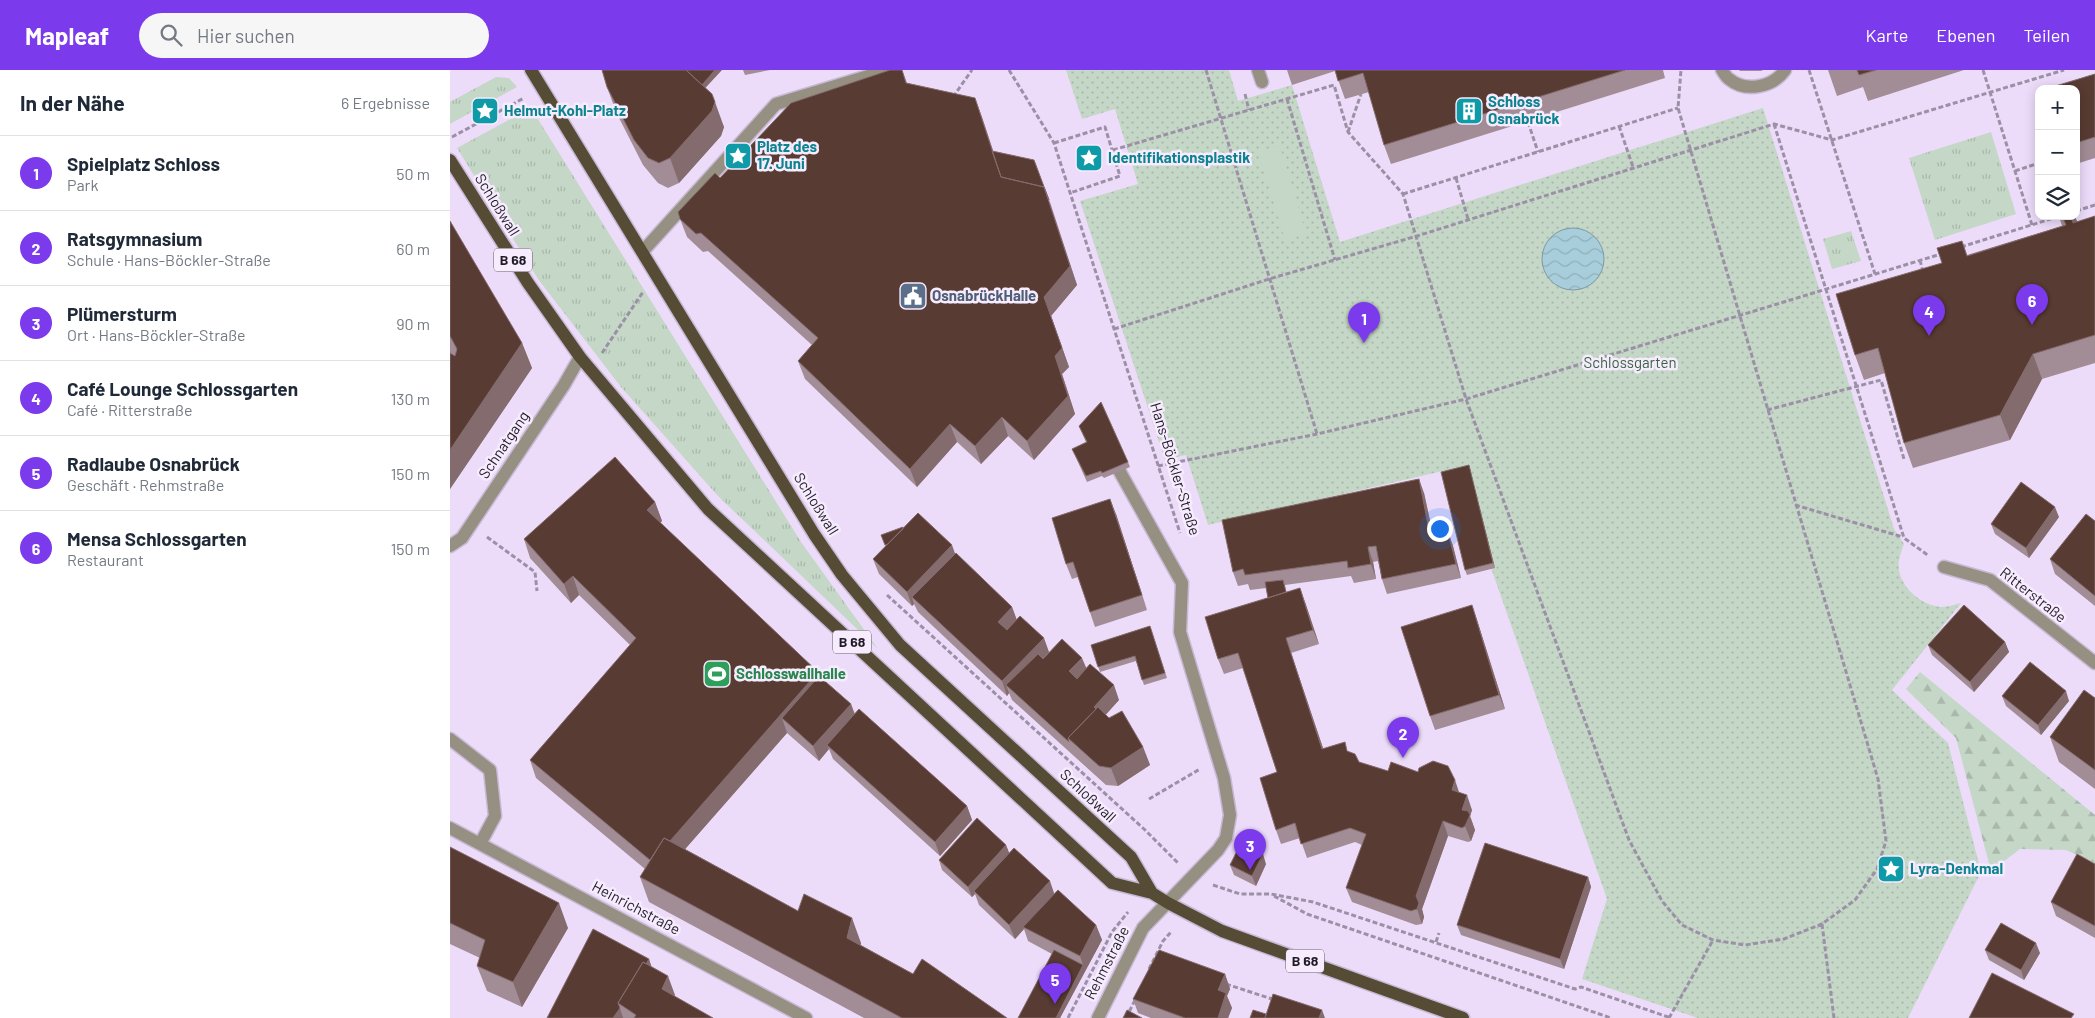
<!DOCTYPE html>
<html lang="de">
<meta charset="utf-8">
<style>
:root{--surface:#fff;--page:#f6f6f7;--text:#1f2937;--muted:#747a83;--line:#e0e1e3;--accent:#7c3aed}
body{margin:0;font-family:Barlow,sans-serif;background:var(--page);color:var(--text)}
.controls{position:absolute;right:15px;top:15px;display:grid;overflow:hidden;border-radius:10px;box-shadow:0 2px 12px #0003}
.controls button{width:45px;height:45px;display:grid;place-items:center;padding:0;border:0;border-bottom:1px solid var(--line);background:var(--surface);color:var(--text);font:25px sans-serif}
.you{position:absolute;left:989px;top:458px;width:18px;height:18px;margin:-12px;border:4px solid #fff;border-radius:50%;background:#1a73e8;box-shadow:0 0 0 8px #1a73e833}
.badge{display:grid;place-items:center;width:32px;height:32px;border-radius:50%;background:var(--accent);color:#fff;font-size:16px;font-weight:700}
.pin{position:absolute;translate:-50% -41px;filter:drop-shadow(0 1px 2px #0008)}
.pin::after{content:'';position:absolute;top:26px;width:18px;height:15px;background:inherit;clip-path:polygon(0 0,100% 0,50% 100%)}
.list{margin:0;padding:0;list-style:none}
h2{display:flex;justify-content:space-between;align-items:center;height:65px;margin:0;padding:0 20px;font-size:21px}
h2 small{font-size:16px;font-weight:400;color:var(--muted)}
.list li{display:grid;grid-template-columns:32px 1fr auto;gap:15px;align-items:center;box-sizing:border-box;height:75px;padding:0 20px;border-top:1px solid var(--line)}
.list b{display:block;font-size:19px;white-space:nowrap}
.list p{margin:0;font-size:16px;white-space:nowrap;color:var(--muted)}
.list em{font-size:16px;font-style:normal;color:var(--muted)}
.icon{flex:none;width:28px;height:28px;fill:none;stroke:currentColor;stroke-width:2;stroke-linecap:round;stroke-linejoin:round}
.map{position:relative;flex:none;width:1645px;height:948px;overflow:hidden}
header{display:flex;align-items:center;gap:30px;box-sizing:border-box;height:70px;padding:0 25px;background:var(--accent);color:#fff}
header strong{font-size:24px}
nav{display:flex;gap:28px;margin-inline-start:auto;font-size:18px}
.search{width:350px;height:45px;background:var(--page);display:flex;align-items:center;gap:12px;box-sizing:border-box;padding:0 18px;border-radius:28px;color:var(--muted);font-size:19px}
main{display:flex}
aside{flex:1;background:var(--surface)}
.map>svg:first-child{display:block}
.grass{fill:url(#grass-tufts)}
.forest{fill:url(#forest-firs)}
.park{fill:url(#park-dots)}
.garden{fill:#c5d7c7}
.water{fill:url(#water-waves);stroke:#7f98a4}
.lines{fill:none;stroke-linecap:round;stroke-linejoin:round}
.minor-casing{stroke:#c7b9d4;stroke-width:15}
.major-casing{stroke:#c7b9d4;stroke-width:15}
.path{stroke:#9c90a6;stroke-width:3;stroke-dasharray:5 2.5;stroke-linecap:butt}
.minor{stroke:#969083;stroke-width:12}
.major{stroke:#564c35;stroke-width:12}
.wall{fill:#a28c96}
.shaded-wall{fill:#846b6e}
.building{fill:#583b32;stroke:#846b6e}
.labels{text-anchor:middle;stroke-width:5;stroke-linejoin:round;paint-order:stroke}
.shield{fill:#f6ecfe;stroke:#615a67;stroke-width:1}
.shield-label{font-size:14px;font-weight:bold;fill:#211b26}
.culture-label{font-size:15px;font-weight:bold;fill:#0d838f;stroke:#f6ecfe;text-anchor:start}
.street-label{font-size:15px;fill:#211b26;stroke:#f6ecfe}
.service-label{font-size:15px;font-weight:bold;fill:#4e5e75;stroke:#f6ecfe;text-anchor:start}
.park-label{font-size:15px;fill:#396340;stroke:#f6ecfe}
.leisure-label{font-size:15px;font-weight:bold;fill:#27864d;stroke:#f6ecfe;text-anchor:start}
</style>
<header>
<strong>Mapleaf</strong>
<div class="search"><svg class="icon" aria-label="search" viewBox="0 0 24 24"><circle cx="10" cy="10" r="6"/><path d="M15 15l6 6"/></svg>Hier suchen</div>
<nav><a>Karte</a><a>Ebenen</a><a>Teilen</a></nav>
</header>
<main>
<aside>
<h2>In der Nähe<small>6 Ergebnisse</small></h2>
<ul class="list">
<li><span class="badge">1</span><div><b>Spielplatz Schloss</b><p>Park</p></div><em>50 m</em></li>
<li><span class="badge">2</span><div><b>Ratsgymnasium</b><p>Schule · Hans-Böckler-Straße</p></div><em>60 m</em></li>
<li><span class="badge">3</span><div><b>Plümersturm</b><p>Ort · Hans-Böckler-Straße</p></div><em>90 m</em></li>
<li><span class="badge">4</span><div><b>Café Lounge Schlossgarten</b><p>Café · Ritterstraße</p></div><em>130 m</em></li>
<li><span class="badge">5</span><div><b>Radlaube Osnabrück</b><p>Geschäft · Rehmstraße</p></div><em>150 m</em></li>
<li><span class="badge">6</span><div><b>Mensa Schlossgarten</b><p>Restaurant</p></div><em>150 m</em></li>
</ul>
</aside>
<div class="map">
<svg width="1645" height="948" viewBox="0 0 1645 948">
<defs>
<pattern id="grass-tufts" width="24" height="20" patternUnits="userSpaceOnUse" patternTransform="scale(1.25)"><rect width="24" height="20" fill="#c5d7c7"/><path d="M3 7l-1-3M5 7V3M7 7l1-3M15 17l-1-3M17 17v-4M19 17l1-3" fill="none" stroke="#a9b8ab"/></pattern>
<pattern id="forest-firs" width="22" height="20" patternUnits="userSpaceOnUse" patternTransform="scale(1.25)"><rect width="22" height="20" fill="#c5d7c7"/><path d="M5 1l3.5 6h-7zM16 11l3.5 6h-7z" fill="#a9b8ab"/></pattern>
<pattern id="park-dots" width="8" height="8" patternUnits="userSpaceOnUse" patternTransform="scale(1.25)"><rect width="8" height="8" fill="#c5d7c7"/><path d="M2 2h.1M6 6h.1" fill="none" stroke="#a9b8ab" stroke-width="1.8" stroke-linecap="round"/></pattern>
<pattern id="water-waves" width="16" height="10" patternUnits="userSpaceOnUse" patternTransform="scale(1.25)"><rect width="16" height="10" fill="#a7ceda"/><path d="M0 5q4-4 8 0t8 0" fill="none" stroke="#8fb0bb"/></pattern>
</defs>
<rect width="100%" height="100%" fill="#ecdcfa"/>
<!-- grass -->
<path class="grass" d="M46 7 59 8 67 17 0 54V32Z
M81 38 351 472 428 579 268 426 171 317 88 209 7 78Z
M1541 62 1566 144 1485 170 1459 88Z
M1401 161 1411 191 1382 199 1373 169Z"/>
<!-- forest -->
<path class="forest" d="M1470 602 1645 745V793L1616 780 1570 779 1541 801 1506 668 1456 619Z"/>
<!-- park -->
<path class="park" d="M616 0H779L788 31 842 15 890 172 1313 38 1444 459 1454 474C1452 479 1450 485 1449 490 1445 513 1469 536 1492 537 1498 537 1506 534 1511 533L1442 620 1498 673 1531 802 1458 948H1248L1132 909 1157 829 1006 398 758 455 736 385 715 390 630 131 688 114 665 39 632 49Z"/>
<!-- garden -->
<path class="garden" d="M830 76 856 164 835 170 808 82Z"/>
<!-- water -->
<path class="water" d="M1092 189a31 31 0 1 1 62 0a31 31 0 1 1-62 0Z"/>
<g class="lines">
<!-- minor casing -->
<g class="minor-casing">
<path id="minor" d="M808 0 812 12
M1272 0C1274 3 1276 7 1279 9 1296 23 1323 17 1335 0
M193 181 326 34 438 0
M0 476 12 468 114 315 130 287
M1494 497 1540 510 1645 593
M0 669 40 700 45 746 30 774
M0 758 356 948
M648 948 693 858 768 780 776 768 780 745 774 708 730 562 732 513 670 402"/>
</g>
<!-- major casing -->
<g class="major-casing">
<path id="major" d="M81 0 364 464 392 505 450 575 681 787 702 823
M0 90 78 213 130 287 258 439 662 813 702 823 718 833 772 861 1013 948"/>
</g>
<!-- path -->
<path class="path" d="M559 0 604 73 730 463
M756 0 867 364
M1359 0 1425 204
M1533 0 1582 155
M795 24 799 40
M503 27 522 0
M837 29 885 190
M1078 52 1088 82
M1324 54 1454 468 1479 486
M1169 56 1183 97
M898 62 911 24
M2 67 74 28
M604 73 655 57 670 106 620 123
M663 80 884 15 898 62 953 124 1016 329 1179 770 1212 831 1232 855 1263 870 1295 875 1334 869 1372 854 1405 830 1427 799 1436 771 1428 709 1228 38 1231 0
M1565 101 1589 93
M1006 108 1018 149
M953 124 1228 38
M1626 141 1645 135
M1511 177 1610 146
M1470 190 1473 202
M664 259 819 209 967 166 1324 54 1382 70 1614 0
M152 283 193 222
M1317 340 1431 310 1454 389
M708 396 867 364 1016 329 1491 184
M1345 435 1453 467
M37 467 85 502 87 521
M437 525 694 759 728 793
M699 729 750 699
M763 815 790 824H821L863 832 1125 919 1131 917 1221 948
M824 826 857 844 1161 948
M1372 854 1384 948
M986 872 989 863
M699 899 713 871 721 862
M776 914 825 930
M618 948 662 862 678 842
M676 948 685 930
M1219 948 1263 870"/>
<!-- minor -->
<use href="#minor" class="minor"/>
<!-- major -->
<use href="#major" class="major"/>
</g>
<!-- wall -->
<path class="wall" d="M293 0H320L295 5Z
M452 0 457 13 525 28 543 81 584 90 601 135 627 215 601 246 619 297 612 304 625 344 584 390 558 366 531 394 507 372 467 417 355 309 348 291 362 275 258 181 253 182 237 167 230 149 270 108Z
M837 0H1213L1215 8 941 94 934 75 919 22 895 29 885 1 842 15Z
M1289 0H1313L1311 1H1290Z
M1378 0H1514L1418 31 1413 17 1387 26Z
M1645 4V88L1626 94V19Z
M157 17 255 18 274 57 271 66 229 113 218 118 208 113 193 95 166 42Z
M1609 146H1625L1627 152 1645 146V293L1592 309 1560 370 1463 398 1454 373 1435 303 1414 310 1405 285 1517 185 1612 156Z
M0 151 72 273 82 298 0 419Z
M629 356 678 392 680 397 654 408 652 406 637 412 622 379 636 372Z
M1020 400 1045 498 1017 505 1015 500Z
M974 423 983 464 998 462 1003 476 1011 508 937 524 932 509 928 491 923 492 926 509 904 513 901 506 835 515 836 522 855 532 869 574 841 583 873 678 898 682 909 692 938 701 1010 723 1022 740 1020 746 1025 760 1021 771 1018 772 998 766 972 839 974 847 972 854 966 855 902 832 896 818 912 775 905 772 857 788 850 768 831 774 826 760 827 702 793 598 774 604 768 589 818 528 816 518 800 520 798 514 788 516 783 502Z
M205 432 212 451 210 453 368 602 369 606 401 634 405 644 517 736 522 750 490 786 383 689 379 679 369 691 337 663 235 779 348 841 411 873V875L463 904 552 945 557 948H414L199 832 190 807 195 799 86 708 80 690 180 575 129 525 121 533 80 488 74 469Z
M666 444 697 540 645 557 628 507 622 509 616 494Z
M1609 447 1579 488 1545 464 1541 454Z
M1645 451V536L1605 504 1600 489Z
M453 458 505 484 562 537 567 550 599 582 636 598 669 630 655 645 693 677 700 695 668 716 656 715 562 630 559 623 557 626 468 542 464 534 462 536 429 504 423 489 436 477 431 465Z
M1022 535 1027 550 1055 639 985 660 980 646Z
M700 556 717 608 694 615 686 591 650 602 641 575Z
M1555 572 1559 582 1524 622 1482 585 1478 575Z
M1552 626 1619 631 1591 665 1556 636Z
M1645 628V719L1609 692 1600 667Z
M556 775 559 783 604 824 646 855 652 870 610 948H568L602 884 578 871 574 859 565 869 529 835 525 824 522 827 492 800 489 790Z
M0 777 118 858 72 937 37 921 27 896 30 888 0 874Z
M816 794 806 816 784 805 780 795Z
M1645 794V868L1606 846 1601 832Z
M1138 807 1141 817 1114 899 1011 865 1007 855Z
M1535 880 1590 883 1574 910 1539 890Z
M199 889 201 897 225 925 224 926 263 948H97Z
M775 904 780 919 777 926 782 938 778 948H701L688 943 683 929Z"/>
<!-- shaded-wall -->
<path class="shaded-wall" d="M265 0H272L247 27 245 22Z
M525 28 532 47 558 126Z
M265 32 274 57 271 66 229 113 220 88Z
M594 117 627 215 601 246 619 297 612 304 625 344 584 390 577 371 605 286 594 227Z
M1621 146H1625L1632 165 1629 170Z
M72 273 82 298 0 419V380Z
M1583 284 1592 309 1560 370 1550 345Z
M552 347 558 366 531 394 525 376Z
M500 354 507 372 467 417 460 399Z
M1019 395 1020 400 1045 498 1043 493Z
M969 409 974 423 986 479 980 465Z
M660 429 666 444 697 540Z
M205 432 212 451 203 459 197 440Z
M1605 437 1609 447 1579 488 1576 478Z
M998 462 1003 476 1011 508 1006 494Z
M502 475 507 489 462 527 464 534 462 536 457 522Z
M918 477 923 492 926 509 921 494Z
M123 506 129 525 121 533 114 514Z
M850 518 855 532 869 574 863 560Z
M1022 535 1027 550 1055 639 1049 625Z
M562 537 567 551 553 567 548 552Z
M594 568 599 582 562 620 556 615 559 623 557 626 552 611Z
M836 568 841 583 878 693 872 679Z
M1555 572 1559 582 1524 622 1520 612Z
M632 588 638 602 625 616 619 601Z
M368 602 375 621 332 648 337 663 208 810 202 791Z
M664 615 669 630 652 649 644 637Z
M1616 621 1619 631 1591 665 1588 655Z
M401 634 406 649 377 675 379 679 369 691 363 676Z
M693 677 700 695 668 716 661 698Z
M1005 710 1010 725 1002 720Z
M1017 725 1022 740 1020 746 1025 760 1021 771 1015 756 1012 740Z
M517 736 522 750 490 786 485 772Z
M993 751 998 766 972 839 974 847 972 854 967 839 966 826Z
M556 775 560 785 524 821 525 824 522 827 518 817Z
M813 784 816 794 806 816 802 806Z
M1138 807 1141 817 1114 899 1110 889Z
M600 811 605 826 573 857 574 859 565 869 559 855Z
M109 833 118 858 72 937 63 912Z
M402 848 411 873 406 893 397 868Z
M646 855 652 870 610 948H606L633 895 630 886Z
M1586 873 1590 883 1574 910 1571 900Z
M199 889 204 904 171 935Z
M775 904 780 919 777 926 782 938 778 948H768V920Z
M218 906 225 925 219 938 212 919Z
M170 938 173 948H163Z
M872 940 875 948H869Z"/>
<!-- building -->
<path class="building" d="M152 0H236L262 24 265 32 262 41 220 88 209 93 198 88 184 70 157 17Z
M236 0H265L252 15Z
M440 0H452L456 13 525 28 551 107 594 117 620 196 594 227 612 278 605 286 618 326 577 371 552 347 525 376 500 354 460 399 348 291 368 268 251 163 246 164 230 149 228 142 265 103 270 108 341 33Z
M885 0H1175L934 75 913 3 888 11Z
M1407 0H1426L1409 5Z
M1645 4V67L1626 73V19L1599 18Z
M542 81 584 90 599 130 594 117 551 107Z
M1611 146H1621L1623 153 1645 146V265L1583 284 1550 345 1454 373 1428 278 1405 285 1386 224 1492 193 1487 178 1512 171 1517 186 1616 155 1613 148Z
M0 151 72 273 0 380V283L5 286 7 279 0 266Z
M651 332 678 392 652 403 651 401 636 406 622 379 637 372 629 356Z
M165 387 205 432 197 440 368 602 220 771 214 768 200 790 80 690 186 568 123 506 114 514 74 469Z
M1019 395 1043 493 1015 500 991 402Z
M969 409 980 465 998 462 1006 494 932 509 926 476 918 477 921 494 898 498 897 491 795 505 793 499 783 502 772 450Z
M1571 412 1605 437 1576 478 1541 454Z
M660 429 692 525 640 542 623 492 616 494 602 448Z
M468 443 502 475 457 522 423 489Z
M1636 444 1645 451V526L1600 489Z
M453 457V459L438 474 435 475 431 465Z
M506 483 562 537 548 552 557 560 570 546 594 568 552 611 462 527Z
M833 510 836 522 818 528 815 512Z
M850 518 863 560 836 568 872 679 895 672 897 681 905 684 909 692 938 701 941 692 968 702 969 698 983 691 998 696 1005 710 1002 720 1017 725 1012 740 1018 741 1020 745 1015 756 1012 758 993 751 966 826 969 833 967 839 961 841 896 818 916 764 900 758 851 774 845 753 826 760 810 708 827 702 788 583 768 589 755 547Z
M1022 535 1049 625 980 646 951 557Z
M1514 535 1555 572 1520 612 1478 575Z
M700 556 715 603 692 610 685 586 648 597 641 575Z
M612 569 632 588 619 601 627 609 640 594 664 615 644 637 646 639 618 668 619 672 556 615 588 584 593 589Z
M1580 592 1616 621 1588 655 1552 626Z
M369 606 401 634 363 676 332 648Z
M1634 620 1645 628V700L1600 667Z
M648 637 659 648 672 641 693 677 661 698 649 696 618 668Z
M409 639 517 736 485 772 377 675Z
M527 748 556 775 518 817 489 790Z
M214 768 348 841 354 824 402 848 397 868 463 904 472 889 557 948H452L190 807Z
M791 773 813 784 802 806 780 795Z
M1035 773 1138 807 1110 889 1007 855Z
M0 777 109 833 63 912 27 896 35 870 0 853Z
M564 778 600 811 559 855 524 821Z
M1627 784 1645 794V856L1601 832Z
M608 820 646 855 630 886 573 857Z
M1551 853 1586 873 1571 900 1535 880Z
M143 859 199 889 196 894 193 892 168 933 170 938 163 948H97Z
M604 880 633 895 606 948H568Z
M709 880 775 904 768 920 776 923 768 948H735L683 929Z
M193 892 218 906 212 919 263 948H184L186 945 168 933Z
M1542 903 1624 944 1621 948H1519Z
M823 924 872 940 869 948H815Z
M677 940 692 948H673Z
M803 940 816 944 815 948H800Z"/>
<!-- icons -->
<defs>
<g id="sight-square" transform="scale(1.4375)"><rect x="-9" y="-9" width="18" height="18" rx="4" fill="#0f9aa8" stroke="#f6ecfe"/><path d="M0-6L1.8-2.2L6-1.7L2.9 1.2L3.7 5.4L0 3.3L-3.7 5.4L-2.9 1.2L-6-1.7L-1.8-2.2Z" fill="#fff"/></g>
<g id="building-square" transform="scale(1.4375)"><rect x="-9" y="-9" width="18" height="18" rx="4" fill="#0f9aa8" stroke="#f6ecfe"/><path d="M-4-6H4V6H1V3H-1V6H-4ZM-2.5-4.3h1.7v1.8h-1.7ZM.8-4.3h1.7v1.8H.8ZM-2.5-1h1.7V.8h-1.7ZM.8-1h1.7V.8H.8Z" fill="#fff"/></g>
<g id="civic-square" transform="scale(1.4375)"><rect x="-9" y="-9" width="18" height="18" rx="4" fill="#5c6f8a" stroke="#f6ecfe"/><path d="M-.6-6.5H3V-4.5H.6V-3L4-1V1h2V6H-6V1h2V-1L-.6-3ZM-1.2 2.5V6h2.4V2.5Z" fill="#fff"/></g>
<g id="stadium-square" transform="scale(1.4375)"><rect x="-9" y="-9" width="18" height="18" rx="4" fill="#2e9e5b" stroke="#f6ecfe"/><path d="M0-5a6.5 5 0 1 0 0 10a6.5 5 0 1 0 0-10ZM-3.5-1.8h7v3.6h-7Z" fill="#fff"/></g>
</defs>
<g fill-rule="evenodd">
<use href="#sight-square" x="35" y="41"/>
<use href="#building-square" x="1019" y="41"/>
<use href="#sight-square" x="288" y="86"/>
<use href="#sight-square" x="639" y="88"/>
<use href="#civic-square" x="463" y="226"/>
<use href="#stadium-square" x="267" y="604"/>
<use href="#sight-square" x="1441" y="799"/>
</g>
<g class="labels">
<!-- shield labels -->
<g class="shield">
<rect x="44" y="178.5" width="38" height="23" rx="4"/>
<rect x="383" y="560.5" width="38" height="23" rx="4"/>
<rect x="836" y="879.5" width="38" height="23" rx="4"/>
</g>
<g class="shield-label">
<text x="63" y="195">B 68</text>
<text x="402" y="577">B 68</text>
<text x="855" y="896">B 68</text>
</g>
<!-- culture labels -->
<g class="culture-label">
<text x="1038" y="37">Schloss<tspan x="1038" dy="17">Osnabrück</tspan></text>
<text x="54" y="46">Helmut-Kohl-Platz</text>
<text x="307" y="82">Platz des<tspan x="307" dy="17">17. Juni</tspan></text>
<text x="658" y="93">Identifikationsplastik</text>
<text x="1460" y="804">Lyra-Denkmal</text>
</g>
<!-- street labels -->
<g class="street-label">
<text transform="translate(47 135) rotate(58)" y="5">Schloßwall</text>
<text transform="translate(54 375) rotate(-56)" y="5">Schnatgang</text>
<text transform="translate(725 399) rotate(73)" y="5">Hans-Böckler-Straße</text>
<text transform="translate(366 434) rotate(58)" y="5">Schloßwall</text>
<text transform="translate(1583 525) rotate(38)" y="5">Ritterstraße</text>
<text transform="translate(638 726) rotate(43)" y="5">Schloßwall</text>
<text transform="translate(186 838) rotate(28)" y="5">Heinrichstraße</text>
<text transform="translate(657 893) rotate(-63)" y="5">Rehmstraße</text>
</g>
<!-- service labels -->
<g class="service-label">
<text x="482" y="231">OsnabrückHalle</text>
</g>
<!-- park labels -->
<g class="park-label">
<text x="1180" y="298">Schlossgarten</text>
</g>
<!-- leisure labels -->
<g class="leisure-label">
<text x="286" y="609">Schlosswallhalle</text>
</g>
</g>
</svg>
<div class="controls">
<button>+</button>
<button>−</button>
<button><svg class="icon" aria-label="layers" viewBox="0 0 24 24"><path d="M12 4l9 5-9 5-9-5zM3 14l9 5 9-5"/></svg></button>
</div>
<div class="you"></div>
<div class="pin badge" style="left:914px;top:273px">1</div>
<div class="pin badge" style="left:953px;top:688px">2</div>
<div class="pin badge" style="left:800px;top:800px">3</div>
<div class="pin badge" style="left:1479px;top:266px">4</div>
<div class="pin badge" style="left:605px;top:934px">5</div>
<div class="pin badge" style="left:1582px;top:255px">6</div>
</div>
</main>
